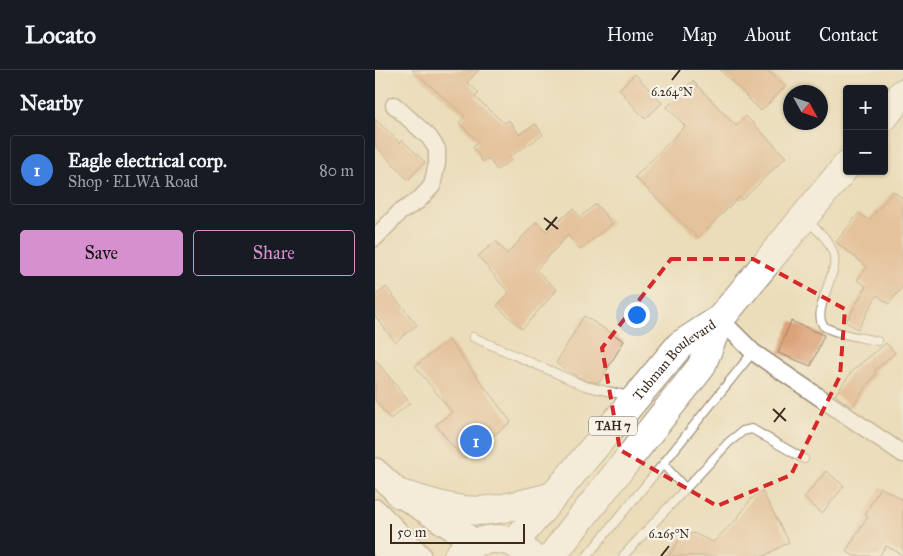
<!DOCTYPE html>
<meta charset="utf-8">
<style>
:root{--surface:#171b24;--page:#242831;--text:#f1f3f6;--muted:#9ea1a6;--line:#363941;--accent:#d690ce}
body{margin:0;font-family:"IM FELL Great Primer",serif;background:var(--page);color:var(--text)}
.controls{position:absolute;right:15px;top:15px;display:grid;overflow:hidden;border-radius:5px;box-shadow:0 1px 4px #0004}
.controls button{width:45px;height:45px;display:grid;place-items:center;padding:0;border:0;border-bottom:1px solid var(--line);background:var(--surface);color:var(--text);font:25px sans-serif}
.compass{position:absolute;left:408px;top:15px;width:45px;height:45px;border-radius:50%;background:var(--surface);box-shadow:0 1px 4px #0004;rotate:130deg}
.scale{position:absolute;left:15px;bottom:12px;width:135px;box-sizing:border-box;padding-left:5px;border:2px solid #3b2a1e;border-top:0;font-size:14px;line-height:18px;white-space:nowrap;color:#3b2a1e;-webkit-text-stroke:4px #f7f3e8;paint-order:stroke}
.you{position:absolute;left:261px;top:244px;width:18px;height:18px;margin:-12px;border:4px solid #fff;border-radius:50%;background:#1a73e8;box-shadow:0 0 0 8px #1a73e833}
.badge{display:grid;place-items:center;width:32px;height:32px;border-radius:50%;background:var(--accent);color:#fff;font-size:16px;font-weight:700}
.pin{position:absolute;translate:-50% -50%;border:2px solid #fff;box-shadow:0 1px 5px #0006}
.list{margin:0;padding:0;list-style:none}
h2{display:flex;justify-content:space-between;align-items:center;height:65px;margin:0;padding:0 20px;font-size:21px}
h2 small{font-size:16px;font-weight:400;color:var(--muted)}
.list li{display:grid;grid-template-columns:32px 1fr auto;gap:15px;align-items:center;box-sizing:border-box;height:70px;margin:0 10px 10px;padding:0 10px;border:1px solid var(--line);border-radius:5px}
.list b{display:block;font-size:19px;white-space:nowrap}
.list p{margin:0;font-size:16px;white-space:nowrap;color:var(--muted)}
.list em{font-size:16px;font-style:normal;color:var(--muted)}
.actions{display:flex;gap:10px;padding:15px 20px}
.actions a{flex:1;padding:11px 0;border:1px solid var(--accent);border-radius:5px;text-align:center;font-size:18px;color:var(--accent)}
.actions .main{background:var(--accent);color:#111}
.map{position:relative;flex:none;width:528px;height:486px;overflow:hidden}
header{display:flex;align-items:center;gap:30px;box-sizing:border-box;height:70px;padding:0 25px;background:var(--surface);border-bottom:1px solid var(--line)}
header strong{font-size:24px}
nav{display:flex;gap:28px;margin-inline-start:auto;font-size:18px}
main{display:flex}
aside{flex:1;background:var(--surface)}
.map>svg:first-child{display:block}
.building{fill:#dca278}
.lines{fill:none;stroke-linecap:round;stroke-linejoin:round}
.lane-casing{stroke:#93846c;stroke-width:10}
.street-casing{stroke:#93846c;stroke-width:19}
.primary-casing{stroke:#93846c;stroke-width:28}
.highway-casing{stroke:#93846c;stroke-width:30}
.lane{stroke:#fff;stroke-width:8}
.street{stroke:#fff;stroke-width:16}
.primary{stroke:#fff;stroke-width:25}
.highway{stroke:#fff;stroke-width:28}
.marked{fill:none;stroke:#d62828;stroke-width:4;stroke-dasharray:10 6;stroke-linejoin:round}
.ticks{fill:none;stroke:#3b2a1e;stroke-width:2}
.labels{text-anchor:middle;stroke-width:4.5;stroke-linejoin:round;paint-order:stroke}
.shield{fill:#f7f3e8;stroke:#73665b;stroke-width:1}
.shield-label{font-size:12px;font-weight:bold;fill:#3b2a1e}
.street-label{font-size:14px;fill:#3b2a1e;stroke:#f7f3e8}
.ticks-label{font-size:12px;text-anchor:middle;fill:#3b2a1e;stroke:#f7f3e8;stroke-width:4.5;stroke-linejoin:round;paint-order:stroke}
</style>
<header>
<strong>Locato</strong>
<nav><a>Home</a><a>Map</a><a>About</a><a>Contact</a></nav>
</header>
<main>
<aside>
<h2>Nearby<small></small></h2>
<ul class="list">
<li><span class="badge" style="background:#3f7fe0">1</span><div><b>Eagle electrical corp.</b><p>Shop · ELWA Road</p></div><em>80 m</em></li>
</ul>
<div class="actions"><a class="main">Save</a><a>Share</a></div>
</aside>
<div class="map">
<svg width="528" height="486" viewBox="0 0 528 486">
<rect width="100%" height="100%" fill="#f7f3e8"/>
<filter id="ink" filterUnits="userSpaceOnUse"><feTurbulence type="fractalNoise" baseFrequency=".02" numOctaves="2"/><feDisplacementMap in="SourceGraphic" scale="10" xChannelSelector="R" yChannelSelector="G"/><feConvolveMatrix kernelMatrix="1 2 1 2 8 2 1 2 1" color-interpolation-filters="sRGB"/></filter>
<filter id="wash" filterUnits="userSpaceOnUse"><feTurbulence type="fractalNoise" baseFrequency=".0096" numOctaves="4" result="noise"/><feDisplacementMap in="SourceGraphic" scale="20" xChannelSelector="R" yChannelSelector="G"/><feGaussianBlur stdDeviation="1.12" result="paint"/><feColorMatrix in="noise" values="0 0 0 0 0 0 0 0 0 0 0 0 0 0 0 0 0 1.4 0 .05"/><feComposite in="paint" operator="in"/></filter>
<g filter="url(#wash)">
<rect width="100%" height="100%" fill="#ebddb9"/>
<g id="blocks">
<!-- building -->
<path class="building" d="M37 0H104L92 12 104 23 100 27 129 53 134 50 144 64 161 54 168 65 134 87 137 90 122 100 113 88 108 92 98 77 104 72 84 53 90 46Z
M345 0H393L410 17 386 41Z
M260 4 287 33 270 49 244 19Z
M318 11 361 56 371 46 411 87 367 130 364 127 323 168 260 107 310 56 292 37Z
M0 49 25 73 27 70 50 92 33 110 0 75Z
M518 121 528 129V216L514 234 502 225 483 259 471 252 491 216 482 210 492 197 461 172 484 143 494 150Z
M221 134 237 153 205 180 193 165 161 200 182 220 147 259 122 236 134 223 103 186 121 171 132 184 161 152 172 161 198 139 205 147Z
M11 217 42 255 20 272 0 246V226Z
M209 246 249 271 224 313 212 311 203 307 181 293Z
M416 251 449 265 436 296 403 283Z
M74 270 136 352 88 389 61 355 77 342 40 296Z
M511 273 520 283 499 301 501 304 493 314 477 337 460 325 478 300Z
M0 289 35 333 15 349 0 330Z
M451 401 469 416 447 443 429 428Z
M505 417 528 430V485L511 476 504 486H479L471 481 493 447 490 445Z
M387 421 414 472 389 486H294L304 470 318 463 338 472 361 450 376 429Z"/>
</g>
</g>
<g filter="url(#ink)">
<use href="#blocks" fill-opacity="0" stroke="#93846c" stroke-width="1"/>
<g class="lines">
<!-- lane casing -->
<g class="lane-casing">
<path id="lane" d="M432 151C442 160 452 167 457 180 459 183 460 191 459 195 458 209 436 247 450 257 461 264 489 268 502 271
M98 267 210 316 254 326
M288 394 310 418
M212 486 288 394 378 282
M248 486 354 372 368 361 377 359 429 389"/>
</g>
<!-- street casing -->
<g class="street-casing">
<path id="street" d="M0 168 25 142 43 131 57 116 62 93V79L54 67 19 35
M345 249 378 282 528 384"/>
</g>
<!-- primary casing -->
<g class="primary-casing">
<path id="primary" d="M0 401 25 424 100 472
M0 442 43 486"/>
</g>
<!-- highway casing -->
<g class="highway-casing">
<g id="highway">
<path d="M509 47 528 23"/>
<path d="M25 424C54 432 84 444 115 440 136 438 158 431 179 426"/>
<path d="M0 451 6 468 15 486"/>
<path id="s1" d="M139 473 305 275 345 249"/>
<path d="M83 486C102 464 136 463 155 486"/>
<path d="M177 486 200 456 326 297 345 249 472 95"/>
</g>
</g>
<!-- lane -->
<use href="#lane" class="lane"/>
<!-- street -->
<use href="#street" class="street"/>
<!-- primary -->
<use href="#primary" class="primary"/>
<!-- highway -->
<use href="#highway" class="highway"/>
</g>
</g>
<!-- marked area -->
<path d="M0 0H528V486H0ZM296 189H378L470 239 465 306 416 405 342 436 245 380 227 278Z" fill="#ebddb9" fill-opacity=".55" fill-rule="evenodd"/>
<path class="marked" d="M296 189H378L470 239 465 306 416 405 342 436 245 380 227 278Z"/>
<!-- ticks -->
<path class="ticks" d="M297 10 305 0M169 148 183 159M171 160 182 147M398 339 411 351M399 352 410 338M286 486 294 476"/>
<g class="labels">
<!-- shield labels -->
<rect class="shield" x="214" y="346.5" width="48" height="19" rx="4"/>
<g class="shield-label">
<text x="238" y="360">TAH 7</text>
</g>
<!-- street labels -->
<g class="street-label">
<text dy="5" stroke="none"><textPath href="#s1" startOffset="244">Tubman Boulevard</textPath></text>
</g>
</g>
<g class="ticks-label">
<text x="297" y="26">6.264°N</text>
<text x="294" y="468">6.265°N</text>
</g>
</svg>
<div class="controls">
<button>+</button>
<button>−</button>
</div>
<svg class="compass" viewBox="-18 -18 36 36"><path d="M0-13l5 13h-10z" fill="#e53935"/><path d="M0 13l5-13h-10z" fill="#9ea1a6"/></svg>
<div class="scale">50 m</div>
<div class="you"></div>
<div class="pin badge" style="left:101px;top:371px;background:#3f7fe0">1</div>
</div>
</main>
